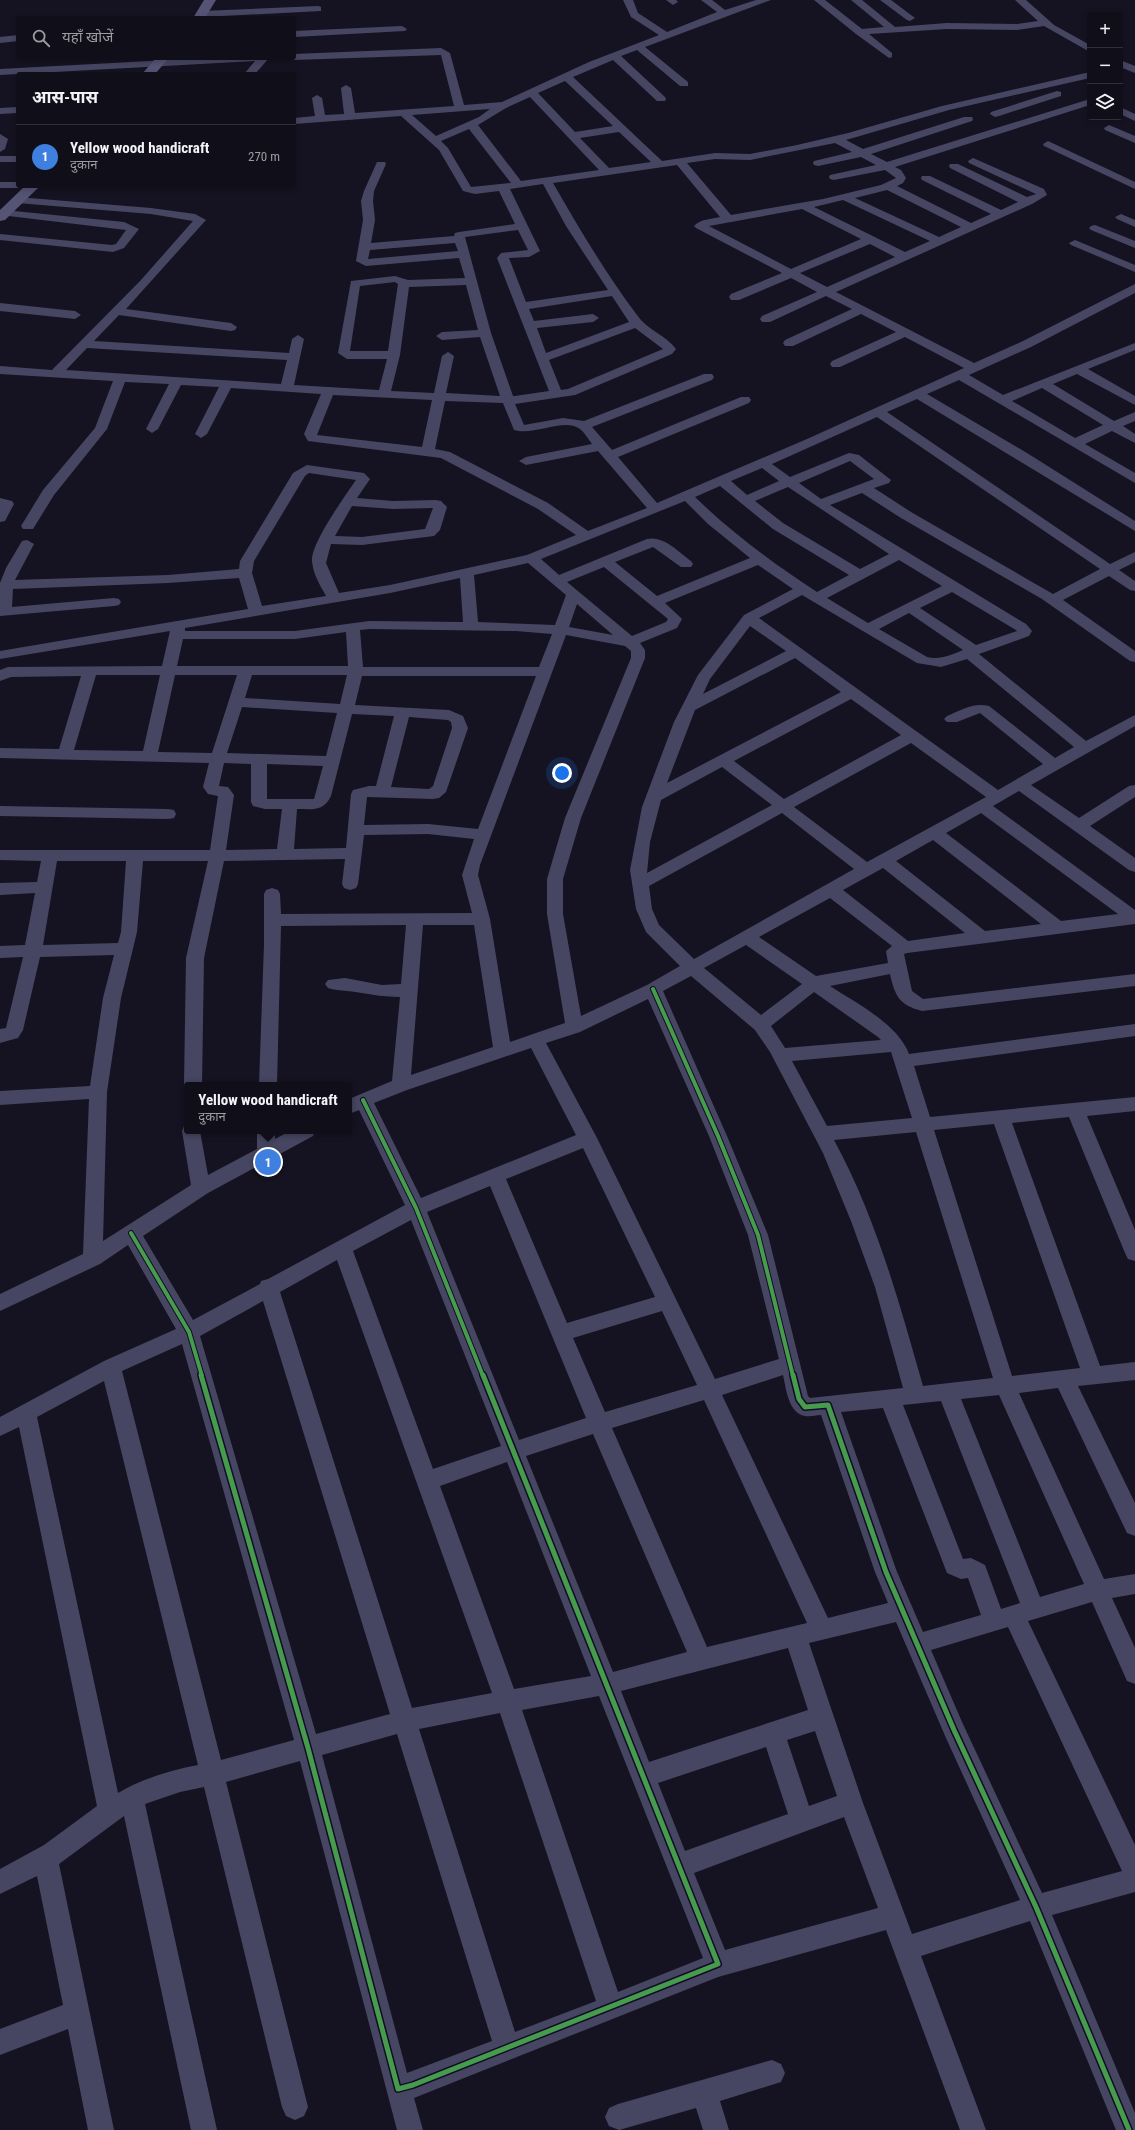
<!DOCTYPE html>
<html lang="hi">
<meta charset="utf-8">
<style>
:root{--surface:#100e19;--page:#1e1c26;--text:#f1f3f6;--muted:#9c9ca2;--line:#302e38;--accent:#db2777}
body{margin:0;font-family:"Roboto Condensed","Noto Sans Devanagari",sans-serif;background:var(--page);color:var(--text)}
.controls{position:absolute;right:12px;top:12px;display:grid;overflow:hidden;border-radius:4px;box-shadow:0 2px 6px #0003}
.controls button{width:36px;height:36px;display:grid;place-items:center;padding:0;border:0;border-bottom:1px solid var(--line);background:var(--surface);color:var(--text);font:20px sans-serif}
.you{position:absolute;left:562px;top:773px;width:14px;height:14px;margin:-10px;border:3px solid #fff;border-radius:50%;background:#1a73e8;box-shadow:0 0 0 6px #1a73e833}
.badge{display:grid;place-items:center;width:26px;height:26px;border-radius:50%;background:var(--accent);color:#fff;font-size:13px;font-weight:700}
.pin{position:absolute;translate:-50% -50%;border:2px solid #fff;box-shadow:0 1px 4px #0006}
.popup{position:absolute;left:184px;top:1082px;width:168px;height:52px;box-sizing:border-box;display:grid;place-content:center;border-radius:4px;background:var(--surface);filter:drop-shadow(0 1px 3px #0005);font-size:13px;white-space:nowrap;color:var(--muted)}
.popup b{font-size:15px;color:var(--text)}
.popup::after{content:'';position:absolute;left:50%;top:100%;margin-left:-8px;border:8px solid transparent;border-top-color:var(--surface)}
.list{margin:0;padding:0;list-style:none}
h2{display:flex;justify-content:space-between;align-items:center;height:52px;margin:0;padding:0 16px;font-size:17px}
h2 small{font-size:13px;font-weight:400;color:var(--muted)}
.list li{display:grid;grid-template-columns:26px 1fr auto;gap:12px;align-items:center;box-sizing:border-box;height:64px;padding:0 16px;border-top:1px solid var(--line)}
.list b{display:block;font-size:15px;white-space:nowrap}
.list p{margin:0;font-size:13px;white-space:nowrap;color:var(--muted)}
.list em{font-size:13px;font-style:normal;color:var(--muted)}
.icon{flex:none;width:22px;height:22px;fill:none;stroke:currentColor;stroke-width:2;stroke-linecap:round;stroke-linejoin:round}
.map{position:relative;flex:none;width:1135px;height:2130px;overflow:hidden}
.search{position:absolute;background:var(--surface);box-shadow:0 2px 6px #0003;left:16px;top:16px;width:280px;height:44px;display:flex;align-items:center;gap:10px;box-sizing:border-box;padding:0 14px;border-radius:4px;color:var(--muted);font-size:15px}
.panel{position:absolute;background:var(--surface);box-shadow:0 2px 6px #0003;left:16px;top:72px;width:280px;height:116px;border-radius:4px}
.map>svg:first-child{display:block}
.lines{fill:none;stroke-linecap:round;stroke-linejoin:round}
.street{fill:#474662;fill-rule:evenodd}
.secondary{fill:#565475;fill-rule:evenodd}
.cycleway-far1-casing{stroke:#110d27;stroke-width:6}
.cycleway-casing{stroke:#110d27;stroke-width:8}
.cycleway-far1{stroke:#469c4c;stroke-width:4}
.cycleway{stroke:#469c4c;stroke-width:5}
</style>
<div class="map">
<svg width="1135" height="2130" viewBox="0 0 1135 2130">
<rect width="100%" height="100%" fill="#151321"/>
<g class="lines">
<!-- street -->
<path class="street" d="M623 0H633L638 13 667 32 717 12 701 0H712L725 10 756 0H771L645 47 688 82V86H680L637 50 621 56 665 97 666 99 665 101H657L613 60 573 77 662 161 715 153 750 154 797 145 848 133 942 106 1090 72V78L949 110 846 140 863 149 964 117H972L973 119 972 121 871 154 887 162 1090 99V105L895 167 901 170 906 178 903 183 897 186 971 223 991 214 922 180 921 178 922 176H930L1001 210 1018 202 950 168 949 166 950 164H958L1027 197 1036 194 969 163 968 161 973 158 1044 189 1047 195 1032 204 836 292 974 363 1023 341 1135 284V293L1031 347 969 375 1003 395 1135 343V350L1088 369 1135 396V405L1077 374 1053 384 1114 421 1135 412V421L1123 426 1135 434V443L1112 431 1085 444 1135 473V483L959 380 927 394 1027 453 1135 521V531L917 399 887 412 1110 564 1135 552V562L1119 570 1135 581V591L1130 590 1109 576 1063 600 1135 651V662L1130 661 1042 599 901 518 862 493 830 505 1026 624 1032 631 1029 636 979 654 1086 741 1135 715V726L1031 785 1079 818 1129 786 1135 785V797L1090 826 1135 858V872L1129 870 1019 791 993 806 1135 910V924L907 953 904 954 912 991 923 999 1135 974V986L922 1011C900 1005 895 997 890 974L830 986C856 1003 898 1024 909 1054L1135 1024V1036L914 1066 930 1117 1135 1097V1111L1087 1116 1135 1230V1261L1128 1259 1125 1253 1069 1117 1012 1123 1100 1366 1135 1362V1380L1078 1386 1135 1503V1536L1127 1533 1058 1388 1019 1393 1104 1579 1135 1574V1594L1112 1598 1135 1648V1684L1127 1681 1092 1602 1028 1621 1135 1845V1892L1052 1915 1135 2113V2130H1116L1030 1921 921 1956 986 2130H960L886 1930 718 1977 414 2098 423 2130H397L300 1761 226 1782 308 2107 304 2116 295 2120 286 2116 282 2107 204 1787 180 1792 145 1804 217 2130H191L124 1816 59 1864 114 2130H88L68 2029 0 2055V2029L63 2005 37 1876 0 1894V1869L44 1845 97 1806 19 1427 0 1436V1417L104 1361 176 1329 128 1245 100 1264 0 1311V1294L83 1254 89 1099 0 1105V1091L90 1086 103 998 114 955 40 957 23 1030 18 1038 0 1043V1029L6 1028 23 957 0 958V946L25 945 35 893 0 895V883L37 882 41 861 0 860V850H210L218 796 208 794 203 787 209 763 0 758V748L59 749 81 676 11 677 0 681V670L8 667 162 666 170 631 0 659V651L248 609 239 578 168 583 13 589 12 607 114 598 119 599 121 602 119 605 114 606 0 616V583L6 568 22 541 27 540 34 544 15 580 168 575 239 569 240 561 293 473 307 465 364 473 370 479 357 498 393 501 436 500 441 501 447 507 440 530 434 536 362 545 331 544 326 563 339 593 390 585 527 555 576 535 538 509 441 458 308 441 304 434 321 394 231 388 207 434 201 438 195 434 219 387 181 385 158 429 152 433 146 429 169 384 125 382 107 429 54 495 33 529H23L21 526 43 490 95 428 113 381 0 374V366L52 370 141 280 193 221 151 214 17 203 11 200 17 197 151 208 195 214 206 220 126 309 231 323 237 327 235 330 231 331 119 315 94 341 289 353 292 339 298 335 304 339 294 385 379 390 387 359H347L338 353 351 281 395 276 408 280 465 278 459 258 366 266 356 261 363 220 361 201 364 191 377 162H385L386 164 374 191 373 201 375 220 371 243 454 236 455 233 459 232 515 224 499 191 475 194 463 191 439 150 401 116 294 124V118L315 116 312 98 317 95 322 98 325 115 344 114 341 88 346 85 351 88 355 113 454 106 441 55 294 60 290 58H294V54L441 48 450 53 464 105 502 102 589 62 659 35 631 17ZM565 81 613 126 575 132 538 93ZM530 97 599 170 521 181 478 125 506 108ZM490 109 479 117 436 136 412 115ZM469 129 511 183 471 187 448 148 441 141ZM619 132 651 162 609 168 580 138ZM835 143 852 152 814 161 813 163 814 165 818 166 861 157 876 165 830 175 829 177 830 179 834 180 885 170 896 178 881 185 823 199 731 215 687 163 715 159 750 160ZM677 165 720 217C712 219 700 219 694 226L696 228 782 273 731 294 729 297 731 300H739L791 278 817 292 762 316 760 319 762 322H770L826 296 852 309 785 340 783 343 785 346H793L861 314 896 332 832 361 830 364 832 367H840L905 337 964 368 807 439 657 503 618 457 749 403 751 400 749 397H741L612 450 592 427 712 380 714 377 712 374H704L584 421 563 418 524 425 515 404 575 395 672 354 676 349C666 335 647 330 637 315 606 274 579 228 553 183ZM543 184 566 226 608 290 526 302 509 258 529 257 540 251 510 189ZM887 190 961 227 939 237 855 198ZM843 200 930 241 905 252 814 207ZM802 209 861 239 791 269 709 226ZM518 230 528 250 501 253 497 258 549 391 515 396H513L491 333 465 237ZM455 243 458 251 368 259 370 250ZM870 244 895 257 827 287 800 273ZM395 282 398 284 388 351H350L360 286ZM466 285 478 330 442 332 436 336 442 340 480 337 500 396 446 393 454 356 448 352 442 356 434 393 391 391 400 355 409 287ZM612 296 629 322 546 353 537 328 593 322 599 318 593 314 534 321 529 309ZM635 328 663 349 568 389 561 390 549 360ZM87 348 287 360 281 384 66 370ZM1042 388 1103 425 1075 438 1012 401ZM333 395 432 400 422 447 317 435ZM445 401 503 403 514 430C534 436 565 417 580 429 585 433 588 439 592 444L526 457 519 461 526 465 598 451 647 508 588 531 548 503 450 452 435 449ZM877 417 1100 569 1053 594 911 512 874 488 889 483 891 480 859 455 849 453 790 477 772 464ZM850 461 874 479 821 499 799 483ZM762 468 779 481 747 495 731 481ZM309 473 356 480C345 496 311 543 312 561 313 574 320 585 326 596L262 606 252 573 254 561 305 476ZM720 486 773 529 849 575 817 592C774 564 732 533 695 497ZM788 487 889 554 860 569 783 523 755 501ZM685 501 708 524 750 558 657 596 615 562 653 547 681 567H691L693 564 691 561C679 552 663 535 647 539L559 575 541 559ZM352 506 393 509 433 508 425 529 362 537 335 536ZM899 560 942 586 868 623 827 598ZM528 563 566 595 555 625 478 622 474 575ZM758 565 793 589 744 615 698 675 674 722 642 807 630 870 636 909 646 932 680 966 647 985 581 1016 563 914V879L581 818 645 658V650L640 643 677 628 682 619 665 603ZM604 567 668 619 666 622 632 636 567 582ZM460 578 463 622 369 621 295 631H185V628L390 593ZM952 592 1016 630 1017 631 976 645 920 608ZM802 595 917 663 941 667 967 659 1074 747 1055 758 989 706C974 702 961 710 947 716L944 719 947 722H957L980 713 1043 764 998 790 759 618ZM577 604 613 635 569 627ZM909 613 963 650C951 655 940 660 927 657L879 629ZM750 626 786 651 703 694 710 679ZM369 629 516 631 552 634 539 667H363L360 630ZM346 632 348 666H177L183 639H295ZM566 635 625 646 631 651V658L565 818 547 879V914L565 1023 510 1042 490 919 478 875 480 865ZM795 658 841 692 667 783 695 710ZM96 675H160L143 751 74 750ZM175 675H237L212 753 158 752ZM252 675H347L340 704 245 698ZM362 676H536L478 829 428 824 364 825 367 797 433 799 439 798 446 792 468 728 463 716 449 710 355 705ZM851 699 901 735 784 799 734 761ZM242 707 337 713 326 756 227 753ZM352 714 394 716 376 786H369L353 790 351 794 346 848 294 849 297 809C313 809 323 812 331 796ZM409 717 448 720 451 722 452 728 433 786 429 789 391 787ZM911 743 986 797 867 862 794 807ZM224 763 251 764V802L253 806 265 809H282L277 849 226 850 234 795 228 787 219 786ZM267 764 323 766 314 799H267ZM722 767 772 805 647 873 650 842 661 800ZM782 813 854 869 694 959 659 925 652 909 649 886ZM981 813 1118 914 1061 921 946 833ZM428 834 474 839 462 875 472 913 281 914 280 894 278 890 272 888 266 890 264 894V944L259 1085H277L281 926 406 925 401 984 382 985 345 978 328 980 325 984 328 988C334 990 340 990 347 991 365 993 381 997 400 997L392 1081 349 1099V1114L359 1110 405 1205 268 1279 261 1281 260 1284 193 1320 143 1236 208 1193 313 1136 315 1131H290L275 1139V1131H257V1149L208 1175 200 1131H187V1125L184 1126 182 1131 191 1185 103 1241 107 1092 121 998 137 932 143 861H208L186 958 184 1085 187 1090V1085H202L204 958 224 861 345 859 342 884 344 888 350 890 356 888 358 884 364 835ZM933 840 1041 924 985 931 896 861ZM57 861H126L121 932 118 943 43 945ZM883 868 965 933 908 941 843 890ZM830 898 892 946 886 951 888 963 816 976 759 937ZM423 925H474L493 1047 411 1075ZM746 945 802 984 761 1015 704 968ZM691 976 755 1030 770 1052 823 1153 851 1221 875 1287 903 1388 810 1398 808 1396 768 1235 727 1136 663 991ZM814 992 878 1037 881 1040 785 1048 771 1026ZM648 999 709 1136 748 1235 779 1359 715 1379 597 1138 546 1043 580 1032ZM531 1048 576 1135 421 1198 374 1103 407 1090ZM891 1052 912 1118 827 1126 792 1061ZM994 1124 1080 1368 1012 1376 934 1130ZM916 1132 993 1378 923 1386C899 1302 876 1217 834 1140ZM583 1148 655 1297 567 1323 506 1179ZM490 1186 586 1418 519 1440 427 1212ZM411 1220 501 1446 433 1469 353 1251ZM337 1260 492 1693 412 1708 280 1292ZM263 1301 390 1714 316 1734 200 1336ZM662 1311 697 1385 605 1412 573 1338ZM182 1344 294 1740 221 1760 122 1371ZM783 1375C786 1388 788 1413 805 1416 810 1417 816 1415 821 1415L875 1572 888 1603 828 1618 722 1395ZM104 1381 198 1765C170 1770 142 1779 118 1793L37 1417ZM999 1395 1084 1584 1040 1597 961 1399ZM704 1400 807 1623 707 1647 612 1428ZM941 1401 1020 1603 1001 1609 985 1565 971 1558 963 1559 903 1405ZM883 1408 947 1573 961 1579 968 1578 981 1615 923 1632 897 1572 841 1412ZM593 1434 687 1652 613 1672 526 1456ZM507 1462 591 1676 514 1689 440 1486ZM896 1622 946 1738 1020 1900 912 1934 863 1803 809 1643ZM1008 1627 1122 1871 1042 1893 962 1722 931 1650ZM788 1648 808 1710 649 1762 621 1691ZM599 1696 703 1958 618 1992 522 1710ZM500 1713 596 2001 515 2032 419 1729ZM815 1731 837 1796 809 1806 787 1740ZM397 1734 492 2041 407 2073 322 1755ZM766 1747 788 1814 685 1851 658 1783ZM844 1817 878 1908 725 1950 694 1873Z
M666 0H676L678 2 673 5Z
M814 0H825L862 29 884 27 851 0H862L895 27 947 23 1017 24 1038 21 1015 0H1026L1054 25 1090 45V52L1044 26 1017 30 947 29 869 34 892 53V57L889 58 856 34Z
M880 0H891L915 18 910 21 907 20Z
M318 6 321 7V11L202 17 197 14 202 11Z
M402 26 407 29 405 31 294 37V31Z
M18 35V41L0 43V37Z
M206 58H269L255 74H244L255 61 0 75V69Z
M1120 60 1135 66V73L1120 67Z
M1057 91 1061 92V96L999 116 995 117 990 114 991 112Z
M18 107V113L0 114V108Z
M1120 107 1135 114V121L1120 114Z
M1109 125 1135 136V143L1105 130 1104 128Z
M0 134 8 139 5 149 0 152Z
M1048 141 1135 182V189L1044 146 1043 144Z
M0 156H18V162H0Z
M0 182H18V186H23L18 188H0Z
M4 210 124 222 139 229 124 248 113 252 0 240V234L112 245 116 244 126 230 0 215V211Z
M1121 214 1135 220V227L1117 219 1115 217Z
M1095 225 1135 241V248L1091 230 1089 228 1091 226Z
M1075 240 1135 265V272L1071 245 1069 243Z
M0 303 75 311 81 315 75 319 0 311Z
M0 498 12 501 14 504 5 521 0 522Z
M0 806 168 809 174 810 176 814 174 818 168 819 0 816Z
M772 2060 781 2064 785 2073 781 2082 720 2101 729 2130H703L696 2108 619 2130 609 2126 605 2117 609 2108 618 2104Z"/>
<!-- secondary -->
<path class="secondary" d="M204 0H216L205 18H193Z
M156 58H169L155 74H142Z
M25 186H40L5 220 0 221V210Z"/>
<!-- cycleway-far1 casing -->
<g class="cycleway-far1-casing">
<path id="cycleway-far1" d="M653 989 718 1136 758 1235 793 1376
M363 1100 416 1208 483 1376
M131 1233 189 1332 202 1376"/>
</g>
<!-- cycleway casing -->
<g class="cycleway-casing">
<path id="cycleway" d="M201 1375 308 1748 398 2089 413 2085 718 1964 483 1375
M793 1375 799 1399 805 1407 828 1405 886 1572 954 1730 1036 1907 1129 2130"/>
</g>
<!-- cycleway-far1 -->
<use href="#cycleway-far1" class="cycleway-far1"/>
<!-- cycleway -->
<use href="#cycleway" class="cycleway"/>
</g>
</svg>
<div class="controls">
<button>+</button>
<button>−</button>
<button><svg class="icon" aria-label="layers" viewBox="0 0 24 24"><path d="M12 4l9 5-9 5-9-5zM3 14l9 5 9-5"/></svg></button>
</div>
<div class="you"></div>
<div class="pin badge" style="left:268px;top:1162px;background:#3f7fe0">1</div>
<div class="popup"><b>Yellow wood handicraft</b>दुकान</div>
<div class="search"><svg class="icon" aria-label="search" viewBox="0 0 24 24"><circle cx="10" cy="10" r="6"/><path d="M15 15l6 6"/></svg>यहाँ खोजें</div>
<section class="panel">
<h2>आस-पास<small></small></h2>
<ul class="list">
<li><span class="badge" style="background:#3f7fe0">1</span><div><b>Yellow wood handicraft</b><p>दुकान</p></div><em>270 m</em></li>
</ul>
</section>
</div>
